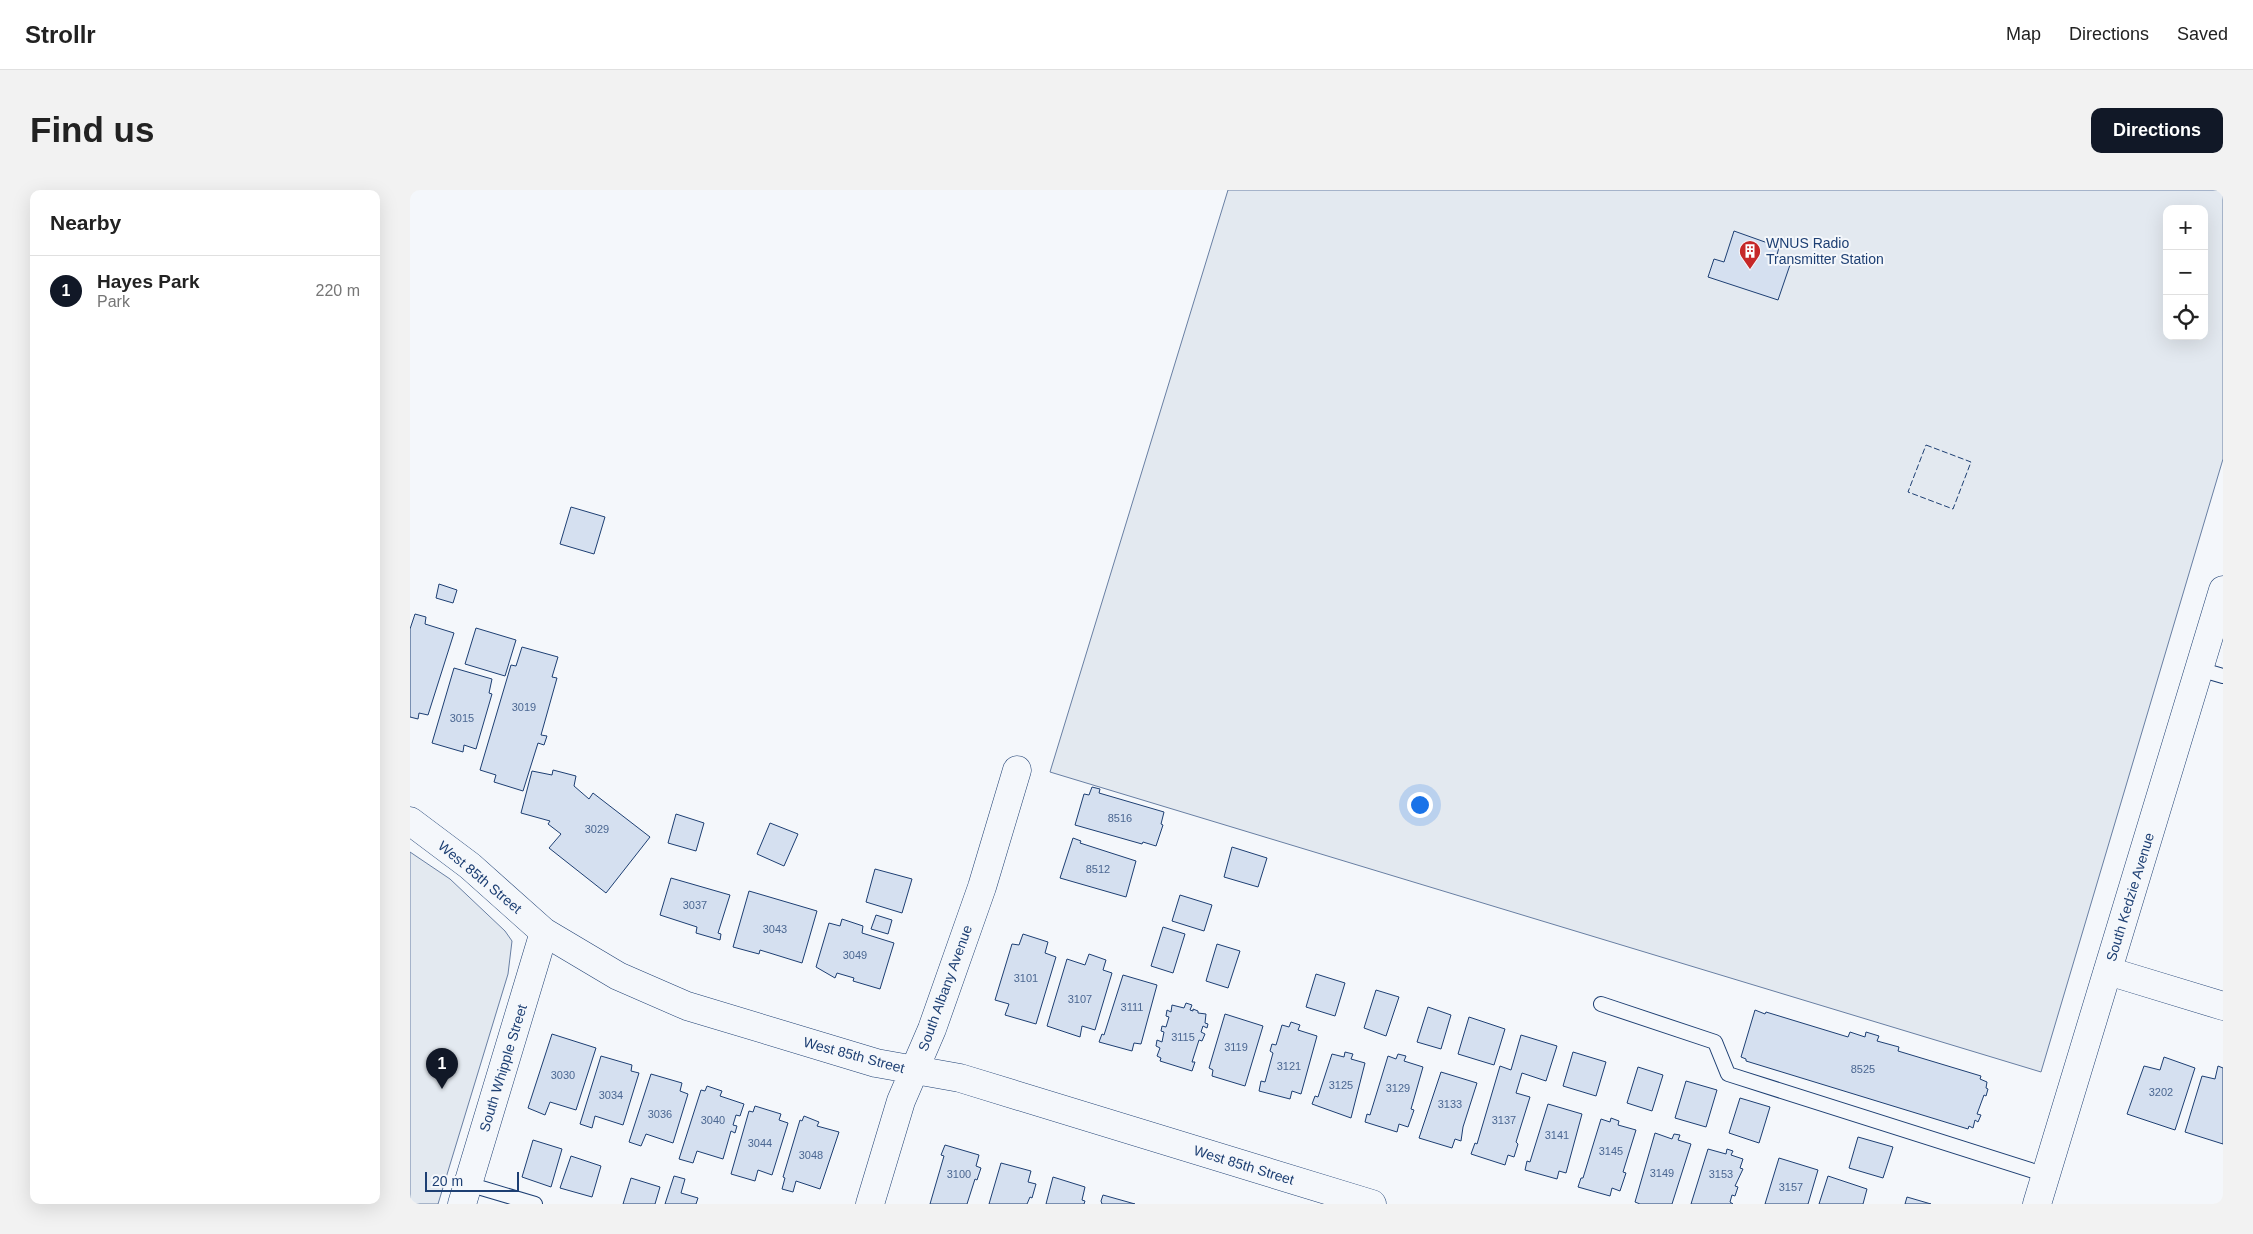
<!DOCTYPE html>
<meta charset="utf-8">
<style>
:root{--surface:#fff;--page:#f2f2f2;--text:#222;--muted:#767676;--line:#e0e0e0;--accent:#111827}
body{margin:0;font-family:Helvetica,sans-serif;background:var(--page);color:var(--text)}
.controls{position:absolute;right:15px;top:15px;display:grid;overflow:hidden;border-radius:10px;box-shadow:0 5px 20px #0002}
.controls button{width:45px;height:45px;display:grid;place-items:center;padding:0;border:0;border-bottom:1px solid var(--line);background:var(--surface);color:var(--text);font:25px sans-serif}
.scale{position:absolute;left:15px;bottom:12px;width:94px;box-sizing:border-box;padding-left:5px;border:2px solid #1d3f73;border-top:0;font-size:14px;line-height:18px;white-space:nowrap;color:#1d3f73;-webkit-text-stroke:4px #f4f7fb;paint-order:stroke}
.you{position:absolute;left:1009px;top:614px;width:18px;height:18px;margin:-12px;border:4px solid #fff;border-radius:50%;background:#1a73e8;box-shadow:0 0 0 8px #1a73e833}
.badge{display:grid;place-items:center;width:32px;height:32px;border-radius:50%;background:var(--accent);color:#fff;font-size:16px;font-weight:700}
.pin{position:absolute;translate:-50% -41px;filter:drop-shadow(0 1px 2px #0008)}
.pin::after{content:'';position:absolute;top:26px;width:18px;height:15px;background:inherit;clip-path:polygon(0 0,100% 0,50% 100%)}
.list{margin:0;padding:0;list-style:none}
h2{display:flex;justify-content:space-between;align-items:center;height:65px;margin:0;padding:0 20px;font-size:21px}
h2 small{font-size:16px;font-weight:400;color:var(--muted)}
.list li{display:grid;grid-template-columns:32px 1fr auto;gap:15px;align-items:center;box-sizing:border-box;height:70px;padding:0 20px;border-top:1px solid var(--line)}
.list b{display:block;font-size:19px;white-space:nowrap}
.list p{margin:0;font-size:16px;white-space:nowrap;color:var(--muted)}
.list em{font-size:16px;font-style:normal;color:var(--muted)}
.icon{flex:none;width:28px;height:28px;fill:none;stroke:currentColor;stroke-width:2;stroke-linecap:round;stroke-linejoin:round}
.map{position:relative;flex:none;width:1813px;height:1014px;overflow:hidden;border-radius:10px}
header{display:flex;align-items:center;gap:30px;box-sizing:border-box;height:70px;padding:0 25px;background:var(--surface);border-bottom:1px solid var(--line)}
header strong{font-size:24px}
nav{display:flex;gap:28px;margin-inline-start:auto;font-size:18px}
.intro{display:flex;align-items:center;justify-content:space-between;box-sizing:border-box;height:120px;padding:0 30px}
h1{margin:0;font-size:35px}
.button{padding:12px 22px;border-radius:10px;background:var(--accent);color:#fff;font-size:18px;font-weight:700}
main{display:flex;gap:30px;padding:0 30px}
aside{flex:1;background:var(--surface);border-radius:10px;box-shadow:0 5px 20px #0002}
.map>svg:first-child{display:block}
.green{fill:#e3e9f0;stroke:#687fa3;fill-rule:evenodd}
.building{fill:#d5e0f0;stroke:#1d3f73}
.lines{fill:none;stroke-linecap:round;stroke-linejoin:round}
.lane-casing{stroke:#1d3f73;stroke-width:16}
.street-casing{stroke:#1d3f73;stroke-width:29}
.secondary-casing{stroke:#1d3f73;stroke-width:29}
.lane{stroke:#f4f7fb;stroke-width:14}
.street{stroke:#f4f7fb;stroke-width:28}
.secondary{stroke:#f4f7fb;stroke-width:28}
.fence{stroke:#1d3f73;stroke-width:1;stroke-dasharray:6 2.5;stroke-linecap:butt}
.labels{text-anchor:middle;stroke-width:4;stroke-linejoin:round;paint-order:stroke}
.number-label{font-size:11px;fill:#4b6792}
.poi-label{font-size:14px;fill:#1d3f73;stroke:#f4f7fb;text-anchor:start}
.street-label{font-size:14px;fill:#1d3f73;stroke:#f4f7fb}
</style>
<header>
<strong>Strollr</strong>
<nav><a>Map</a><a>Directions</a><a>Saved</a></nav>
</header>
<div class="intro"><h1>Find us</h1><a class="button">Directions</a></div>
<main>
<aside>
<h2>Nearby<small></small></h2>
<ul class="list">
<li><span class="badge">1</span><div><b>Hayes Park</b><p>Park</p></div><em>220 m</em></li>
</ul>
</aside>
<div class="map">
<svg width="1813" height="1014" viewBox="0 0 1813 1014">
<rect width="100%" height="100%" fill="#f4f7fb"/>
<!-- green -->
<path class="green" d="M818 0H1813V269L1631 882 640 582ZM1757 19H1794V146H1757Z
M0 662 40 689 95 741 102 751 98 784 28 1014H0Z"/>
<!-- building -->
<path class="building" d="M1324 41 1369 57 1367 65 1382 69 1368 110 1298 87 1304 69 1314 72Z
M161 317 195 327 184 364 150 354Z
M29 394 47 400 43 413 26 408Z
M5 424 16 427 15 434 44 443 18 525 9 523 8 529 0 527V439Z
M66 438 106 450 95 486 55 474Z
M112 457 148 467 142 487 147 488 131 545 137 546 134 555 128 553 113 601 84 592 86 585 70 580 101 475 106 476Z
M44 478 82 489 79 503 82 504 66 559 54 555 53 562 22 553Z
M143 580 166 586 164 596 179 609 183 603 240 647 196 703 139 658 151 644 138 634 140 631 111 623 122 581 142 585Z
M682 597 690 599 689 603 754 622 751 634 753 635 746 656 733 652 732 654 665 635 674 604 679 605Z
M266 624 294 633 286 661 258 653Z
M360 633 388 644 374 676 347 664Z
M663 648 671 651 670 653 726 671 716 707 650 688Z
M822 657 857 668 848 697 814 687Z
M465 679 502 689 492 723 456 712Z
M261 688 320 705 308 743 311 744 310 750 286 743 287 737 250 725Z
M339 701 407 721 392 773 350 760 349 764 323 757Z
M770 705 802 715 794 741 762 731Z
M466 725 482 730 478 744 461 739Z
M432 729 453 736 452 743 484 753 470 799 443 791 444 788 427 783 425 788 406 777 419 733 430 736Z
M753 737 775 744 763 783 741 776Z
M613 744 638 752 635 763 646 767 626 834 595 825 599 814 585 810 602 754 609 755Z
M807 754 830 761 818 798 796 791Z
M679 764 696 770 693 780 702 783 685 840 672 836 670 847 637 836 657 769 675 775Z
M906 784 935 793 925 826 896 817Z
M713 785 747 795 731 854 724 853 722 861 689 852 692 844 694 845Z
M966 800 989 807 976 846 954 838Z
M776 813 782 815 780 820 783 821V819L788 821V823L796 824 795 833 798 834 797 838 793 836 791 842 795 844 792 851 789 850 782 872H785L782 881 750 871 751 868 747 866 750 858 746 856 747 850 752 852 754 842 751 841 752 836 756 837 759 827 756 826 757 820 761 822 762 815 774 818Z
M1018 817 1041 825 1031 859 1007 852Z
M1345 820 1355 824 1356 822 1438 847 1440 842 1455 847 1456 842 1469 846 1467 851 1489 857 1488 861 1571 886 1570 889 1577 892 1576 898 1578 899 1576 906 1574 905 1567 924 1571 925 1568 932 1565 930 1563 938 1559 936 1558 939 1336 871V869L1331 867Z
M815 824 853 836 835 896 802 886 803 880 799 878Z
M1059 827 1095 839 1084 875 1048 864Z
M881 832 890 835 888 840 907 846 891 904 882 901 880 909 849 901 851 891 855 892 863 863 860 861 862 854 866 855 872 835 879 837Z
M142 844 186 858 166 920 140 912 135 925 118 918Z
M1111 845 1147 856 1136 891 1112 883 1106 903 1120 907 1106 952 1108 954 1104 967 1098 965 1095 975 1061 964 1065 953 1067 954 1090 876 1101 880Z
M935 862 943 864 941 869 955 873 941 928 902 914 905 906 908 907 922 864 934 867Z
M1163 862 1196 872 1186 906 1153 896Z
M988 864 996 866 994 871 1013 877 1001 919 1004 920 998 937 989 934 987 942 955 932 957 924 960 925 978 866 986 869Z
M191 866 222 875 221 881 229 883 213 935 185 926 182 938 170 934Z
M1754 867 1785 878 1765 940 1717 924 1734 876 1750 880Z
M1808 876 1813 878V954L1775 942 1792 886 1805 889Z
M1228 877 1253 885 1242 921 1217 913Z
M1031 882 1067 893 1053 937 1051 951 1045 949 1042 958 1009 948Z
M241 884 272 893 270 901 278 904 263 953 236 944 231 956 219 952Z
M1276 891 1307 900 1296 937 1265 928Z
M297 896 312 901 310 906 334 914 330 926 326 925 323 935 327 936 325 943 321 941 313 969 287 961 283 973 269 969 291 900 295 901Z
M1330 908 1360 917 1349 953 1319 943Z
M1138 914 1172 924 1156 983 1149 981 1147 989 1115 980 1117 971 1120 972Z
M345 916 371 924 369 930 378 933 362 985 348 980 345 991 321 984 339 921 343 922Z
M394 926 409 932 407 936 429 942 410 999 386 991 383 1002 372 999 375 988 373 987 390 930 392 931Z
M1201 928 1209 931 1208 935 1226 940 1213 982 1216 983 1210 1001 1202 998 1200 1006 1168 997 1171 988H1173L1191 929 1200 932Z
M1245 943 1262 949 1264 944 1270 945 1268 950 1281 954 1262 1014H1230L1225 1012Z
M1448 947 1483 957 1473 988 1439 978Z
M123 950 152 959 141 997 112 987Z
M535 955 569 965 566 976 571 978 567 990 565 989 557 1014H520L534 966 531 965Z
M1298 959 1316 964 1317 959 1323 961 1321 965 1333 969 1330 978 1333 979 1325 996 1328 997 1325 1006 1322 1005 1320 1012 1323 1014H1281Z
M161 966 191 976 182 1007 150 998Z
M1369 968 1408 980 1398 1014H1355Z
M591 973 621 981 618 992 626 994 622 1008 620 1007 617 1014H579Z
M264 986 275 989 271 1003 288 1008 286 1014H255Z
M1418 986 1457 999 1453 1014H1409Z
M643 987 675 997 672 1010 675 1011 674 1014H636Z
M221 988 250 997 245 1014H213Z
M693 1005 725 1014H692L691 1011Z
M1497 1007 1521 1014H1495Z"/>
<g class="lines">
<!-- lane casing -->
<g class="lane-casing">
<path id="lane" d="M1789 479 1813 486
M1191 814 1305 852 1318 884 1636 985
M58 994 125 1014"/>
</g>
<!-- street casing -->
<g class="street-casing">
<path id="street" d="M0 631 60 676 134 742 208 786 277 816 466 873 550 888 962 1014
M1698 781 1813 816
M52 1014 134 742
M460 1014 491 911 522 839 572 697 607 580"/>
</g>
<!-- secondary casing -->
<g class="secondary-casing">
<path id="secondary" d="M1627 1014 1813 400"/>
</g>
<!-- lane -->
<use href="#lane" class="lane"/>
<!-- street -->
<use href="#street" class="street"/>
<!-- secondary -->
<use href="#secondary" class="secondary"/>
<!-- fence -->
<path class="fence" d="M1516 255 1561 272 1543 319 1498 302Z"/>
</g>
<!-- icons -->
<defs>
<g id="building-pin" transform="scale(1.125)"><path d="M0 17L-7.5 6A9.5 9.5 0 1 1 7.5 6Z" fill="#c62828" stroke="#f4f7fb"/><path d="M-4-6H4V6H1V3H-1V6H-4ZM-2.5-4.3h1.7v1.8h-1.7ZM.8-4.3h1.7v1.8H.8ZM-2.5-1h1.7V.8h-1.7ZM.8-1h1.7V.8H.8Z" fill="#fff"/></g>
</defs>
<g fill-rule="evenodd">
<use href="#building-pin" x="1340" y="61"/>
</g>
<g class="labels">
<!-- number labels -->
<g class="number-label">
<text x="114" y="521">3019</text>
<text x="52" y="532">3015</text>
<text x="710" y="632">8516</text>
<text x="187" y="643">3029</text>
<text x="688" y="683">8512</text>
<text x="285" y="719">3037</text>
<text x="365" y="743">3043</text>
<text x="445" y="769">3049</text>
<text x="616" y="792">3101</text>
<text x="670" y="813">3107</text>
<text x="722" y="821">3111</text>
<text x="773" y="851">3115</text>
<text x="826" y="861">3119</text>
<text x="879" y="880">3121</text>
<text x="1453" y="883">8525</text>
<text x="153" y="889">3030</text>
<text x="931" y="899">3125</text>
<text x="988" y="902">3129</text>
<text x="1751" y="906">3202</text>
<text x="201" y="909">3034</text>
<text x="1040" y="918">3133</text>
<text x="250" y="928">3036</text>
<text x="303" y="934">3040</text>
<text x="1094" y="934">3137</text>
<text x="1147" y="949">3141</text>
<text x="350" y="957">3044</text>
<text x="1201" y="965">3145</text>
<text x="401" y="969">3048</text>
<text x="1252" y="987">3149</text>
<text x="549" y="988">3100</text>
<text x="1311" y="988">3153</text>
<text x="1381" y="1001">3157</text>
</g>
<!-- poi labels -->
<g class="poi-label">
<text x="1356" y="58">WNUS Radio<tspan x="1356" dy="16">Transmitter Station</tspan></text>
</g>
<!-- street labels -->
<g class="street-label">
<text transform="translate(70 687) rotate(40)" y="5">West 85th Street</text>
<text transform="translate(1720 707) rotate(-73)" y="5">South Kedzie Avenue</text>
<text transform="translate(535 798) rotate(-70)" y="5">South Albany Avenue</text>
<text transform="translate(444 865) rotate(15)" y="5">West 85th Street</text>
<text transform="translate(93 878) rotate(-73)" y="5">South Whipple Street</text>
<text transform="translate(834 975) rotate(17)" y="5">West 85th Street</text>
</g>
</g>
</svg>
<div class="controls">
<button>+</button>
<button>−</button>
<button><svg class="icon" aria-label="locate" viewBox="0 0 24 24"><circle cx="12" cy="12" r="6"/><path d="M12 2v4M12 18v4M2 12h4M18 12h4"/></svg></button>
</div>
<div class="scale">20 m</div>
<div class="you"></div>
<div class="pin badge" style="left:32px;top:899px">1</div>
</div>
</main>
